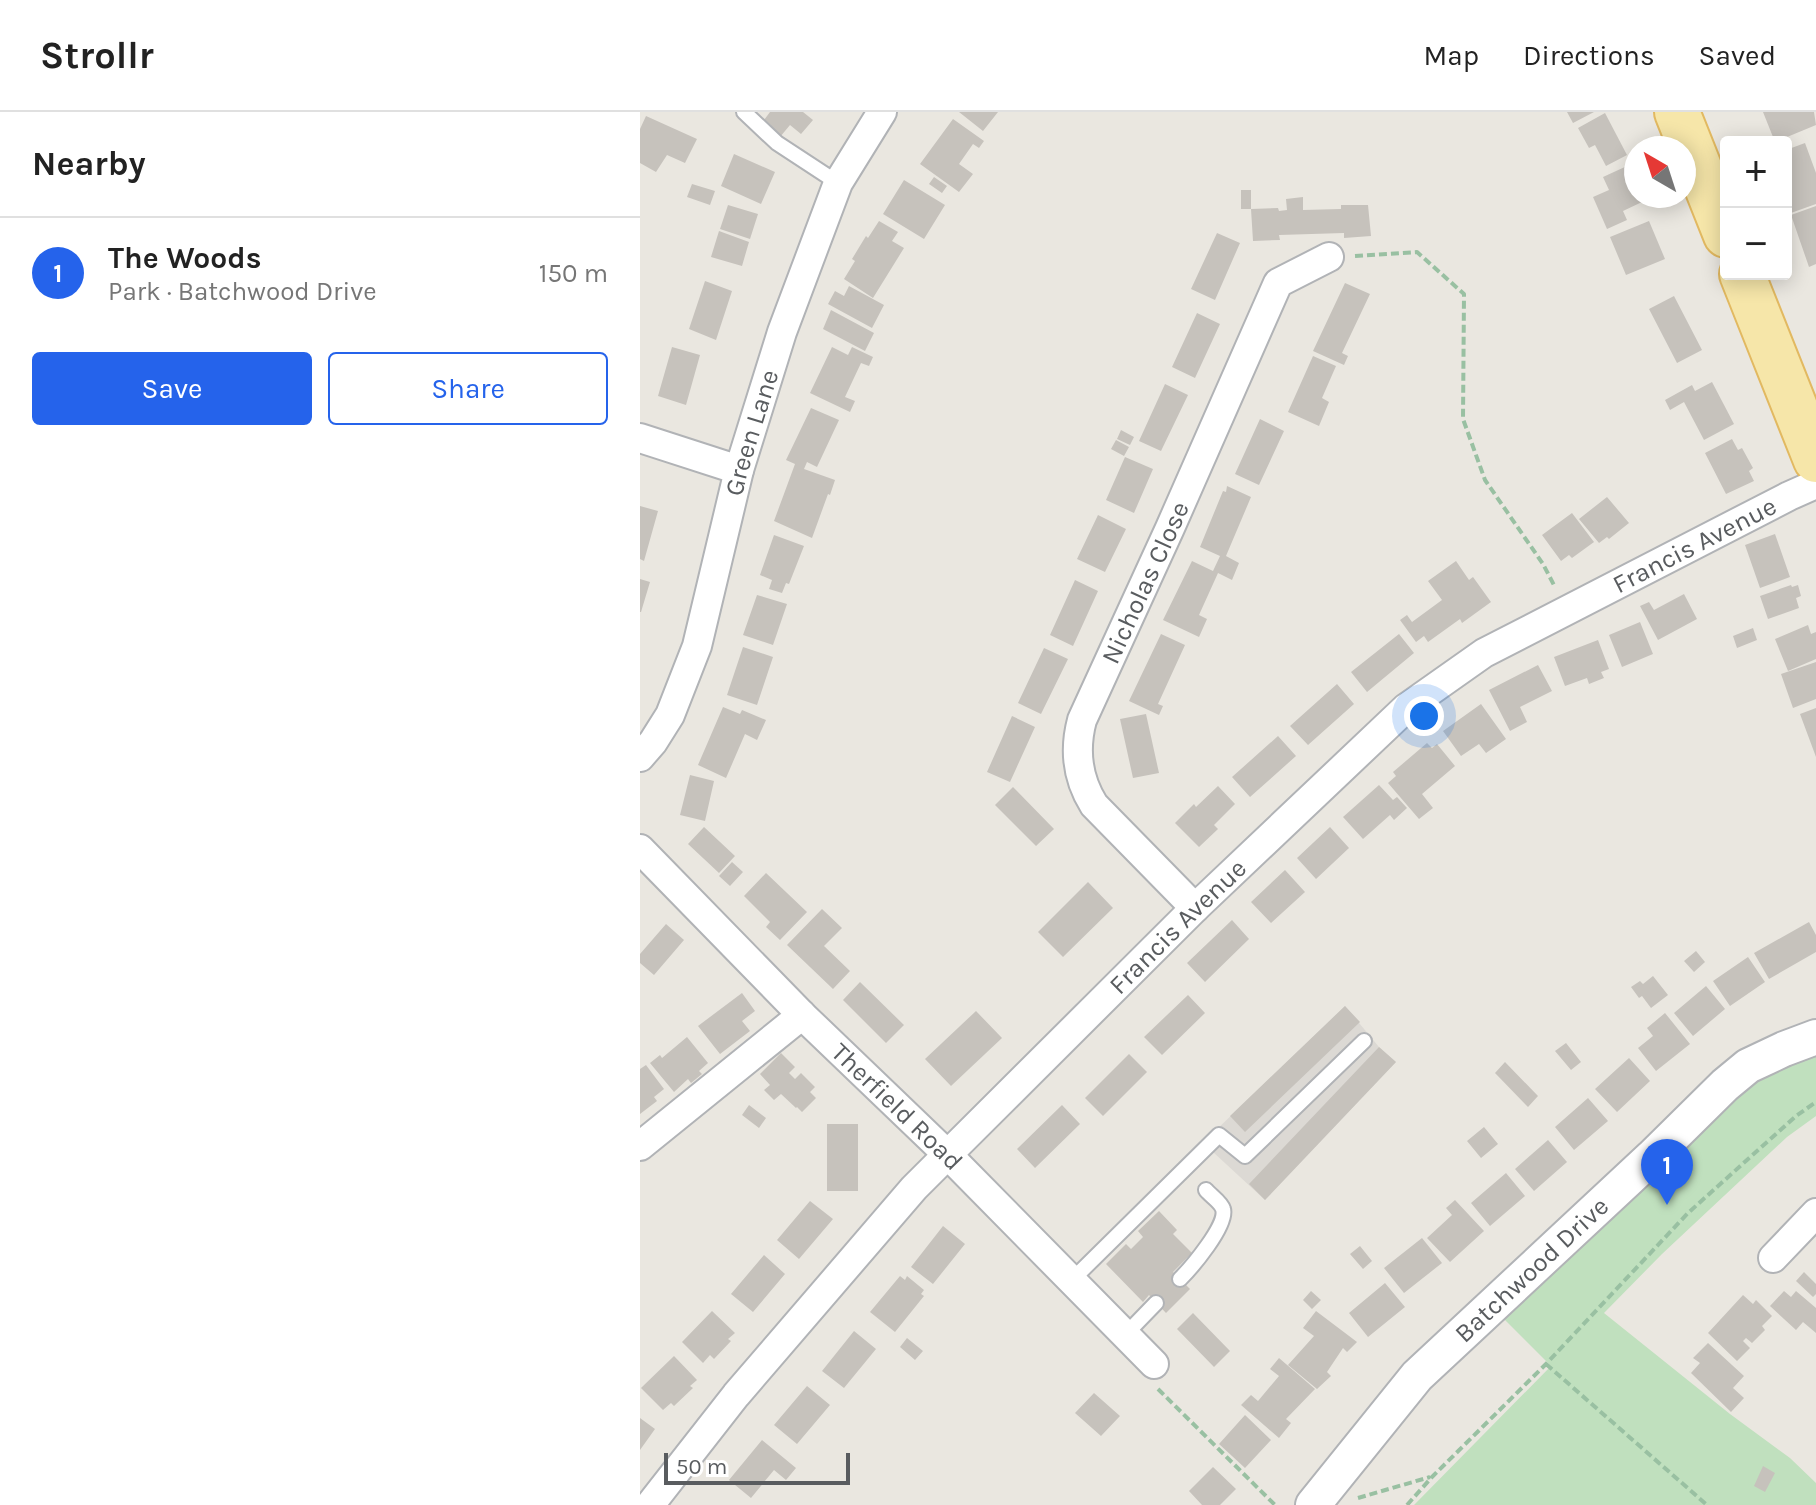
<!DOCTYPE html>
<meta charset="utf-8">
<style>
:root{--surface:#fff;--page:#f2f2f2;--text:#222;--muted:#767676;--line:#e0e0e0;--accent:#2563eb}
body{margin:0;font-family:Karla,sans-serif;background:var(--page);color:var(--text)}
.controls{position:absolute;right:24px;top:24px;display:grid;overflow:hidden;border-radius:8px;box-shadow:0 4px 20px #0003}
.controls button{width:72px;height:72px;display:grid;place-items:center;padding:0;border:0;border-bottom:2px solid var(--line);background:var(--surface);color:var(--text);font:40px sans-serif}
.compass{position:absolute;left:984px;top:24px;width:72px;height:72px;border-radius:50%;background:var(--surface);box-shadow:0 4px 20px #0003;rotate:321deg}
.scale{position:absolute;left:24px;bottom:20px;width:186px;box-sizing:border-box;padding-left:8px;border:4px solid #595c5f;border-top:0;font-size:22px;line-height:28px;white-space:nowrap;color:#595c5f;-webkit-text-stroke:6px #fff;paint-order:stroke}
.you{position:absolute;left:784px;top:604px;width:28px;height:28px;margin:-20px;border:6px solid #fff;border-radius:50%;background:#1a73e8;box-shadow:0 0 0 12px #1a73e833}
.badge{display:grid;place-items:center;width:52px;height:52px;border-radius:50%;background:var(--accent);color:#fff;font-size:26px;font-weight:700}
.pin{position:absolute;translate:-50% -66px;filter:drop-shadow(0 2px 4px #0008)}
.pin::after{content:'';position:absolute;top:42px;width:28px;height:24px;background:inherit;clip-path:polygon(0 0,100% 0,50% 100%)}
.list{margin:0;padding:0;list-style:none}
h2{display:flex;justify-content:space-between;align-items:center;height:104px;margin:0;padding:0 32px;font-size:34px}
h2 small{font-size:26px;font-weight:400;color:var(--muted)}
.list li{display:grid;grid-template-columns:52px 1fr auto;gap:24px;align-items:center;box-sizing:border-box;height:112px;padding:0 32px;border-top:2px solid var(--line)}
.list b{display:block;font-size:30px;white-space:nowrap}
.list p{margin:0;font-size:26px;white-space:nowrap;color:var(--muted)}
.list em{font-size:26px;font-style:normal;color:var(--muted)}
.actions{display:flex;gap:16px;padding:24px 32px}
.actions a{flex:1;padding:18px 0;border:2px solid var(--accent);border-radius:8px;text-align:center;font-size:28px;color:var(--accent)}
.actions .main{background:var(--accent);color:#fff}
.map{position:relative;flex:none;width:1176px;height:1393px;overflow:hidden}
header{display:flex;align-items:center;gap:48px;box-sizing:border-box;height:112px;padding:0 40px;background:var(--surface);border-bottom:2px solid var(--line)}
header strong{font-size:38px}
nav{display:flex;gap:44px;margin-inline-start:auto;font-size:28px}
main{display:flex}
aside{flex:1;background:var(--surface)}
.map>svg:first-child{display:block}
.industrial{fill:#dcd9d4}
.green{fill:#c0e0be}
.building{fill:#c6c2bc}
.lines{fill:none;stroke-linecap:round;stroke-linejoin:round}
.service-casing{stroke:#b1b3b6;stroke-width:18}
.minor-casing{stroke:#b1b3b6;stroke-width:32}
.tertiary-casing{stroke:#b1b3b6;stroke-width:38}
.primary-casing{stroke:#e2b961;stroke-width:48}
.path{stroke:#99c0a2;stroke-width:4;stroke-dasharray:8 4;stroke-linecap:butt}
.service{stroke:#fff;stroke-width:14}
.minor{stroke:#fff;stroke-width:28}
.tertiary{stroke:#fff;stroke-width:34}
.primary{stroke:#f6e6a9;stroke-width:44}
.labels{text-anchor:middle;stroke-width:8;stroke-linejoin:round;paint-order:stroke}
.street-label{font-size:26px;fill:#595c5f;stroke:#fff}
</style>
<header>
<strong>Strollr</strong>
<nav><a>Map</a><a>Directions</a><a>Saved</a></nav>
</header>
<main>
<aside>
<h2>Nearby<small></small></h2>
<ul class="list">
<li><span class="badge">1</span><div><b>The Woods</b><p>Park · Batchwood Drive</p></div><em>150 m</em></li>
</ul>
<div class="actions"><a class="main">Save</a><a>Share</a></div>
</aside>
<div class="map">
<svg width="1176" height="1393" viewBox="0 0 1176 1393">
<rect width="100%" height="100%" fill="#eae7e0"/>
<!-- industrial -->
<path class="industrial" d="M705 894 739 935 756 950 625 1088 573 1040 453 1158 441 1148Z"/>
<!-- green -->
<path class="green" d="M1176 937V1004L1147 1025 1022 1142 964 1201 1090 1302 1150 1346 1176 1371V1393H774L911 1254 860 1203 1091 984 1125 960Z"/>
<!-- building -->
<path class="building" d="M130 0H163L173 8 161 22 150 13 140 25 121 12Z
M319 0H358L343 19Z
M927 0H954L933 11Z
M1123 0H1174L1176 13 1135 30Z
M965 1 987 43 966 54 955 33 949 36 938 16Z
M6 4 57 27 45 51 27 43 16 60 0 51V17Z
M313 7 344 29 339 36 333 32 319 52 333 62 319 80 280 52Z
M1165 31 1176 61V92L1148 102 1146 96V38Z
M94 42 135 60 121 92 81 74Z
M987 54 996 75V84H1000L1002 90 983 99 987 108 967 117 953 85 969 78 963 65Z
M294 65 307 74 302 81 289 72Z
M264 68 305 93 284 127 243 102Z
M52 72 75 79 70 93 47 85Z
M601 78H611V97H601Z
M663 85V98L701 97V93H728L731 124 704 126V121L639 123 640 128 613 129 611 97 638 96 639 99 647 98 646 87Z
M88 93 118 102 110 127 80 117Z
M1176 94V152L1169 155 1151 103Z
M239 109 258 120 252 129 264 136 233 186 204 167 215 149 212 147 226 124 228 126Z
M1009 109 1025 147 986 163 970 125Z
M79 119 109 130 102 154 71 145Z
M577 121 600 131 575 188 551 177Z
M65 169 92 179 76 228 49 217Z
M705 171 730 182 702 241 708 244 704 253 673 239Z
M209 174 244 193 232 216 188 192 195 179 204 184Z
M1034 184 1062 238 1037 251 1009 197Z
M191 198 234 221 225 239 183 217Z
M557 201 580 212 555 266 532 255Z
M32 235 60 243 46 293 18 284Z
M192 235 208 243 212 235 233 245 229 254 221 251 205 285 215 289 210 300 170 281Z
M673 244 696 254 682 286 689 290 679 314 648 300Z
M1072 270 1094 312 1064 328 1044 290 1030 298 1025 288 1052 273 1055 279Z
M525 272 548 283 521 339 499 329Z
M171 296 199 308 177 355 167 350 164 357 195 368 190 383 188 382 172 426 134 409 155 352 146 348Z
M620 307 644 319 619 373 595 362Z
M481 318 494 325 490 333 477 327Z
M1092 327 1098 338 1102 336 1113 356 1109 359 1114 369 1086 382 1065 341Z
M476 328 489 335 484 344 471 337Z
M485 345 513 357 494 401 466 388Z
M587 374 611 385 586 444 599 451 592 468 578 461 559 503 567 507 559 525 523 508 552 449 573 459 580 444 560 435 583 379 586 380Z
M967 385 989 411 969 427 967 425 959 431 939 407Z
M0 394 18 399 4 449 0 447Z
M932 401 954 430 932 446 929 443 921 449 902 423Z
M458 403 486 417 465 460 437 447Z
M1135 422 1150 465 1120 476 1105 433Z
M134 423 164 434 149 472 146 471 142 481 129 477 132 468 120 463Z
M816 449 829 468 833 465 851 490 822 511 820 507 788 530 784 524 776 530 760 508 767 503 772 510 802 488 788 469Z
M0 467 10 470 1 500H0Z
M435 468 458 479 433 534 410 523Z
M1151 473 1152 475 1158 473 1161 484 1156 486 1159 496 1128 507 1120 484Z
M1044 482 1057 507 1018 528 1000 494 1009 490 1014 498Z
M117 483 147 492 133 533 103 523Z
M1000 510 1013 542 982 555 969 523Z
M1168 513 1171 522 1176 520V547L1148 559 1135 527Z
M1113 516 1117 528 1097 536 1093 524Z
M521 522 545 533 518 592 523 594 519 603 489 589Z
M759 522 774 541 727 580 711 560Z
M958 528 969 557 961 560 964 566 949 572 947 566 925 574 914 545Z
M103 535 133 545 117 593 87 583Z
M404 536 428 547 401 602 378 591Z
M1176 550V587L1153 596 1141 562Z
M898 553 912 579 880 595 887 610 870 619 849 578Z
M697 572 714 592 668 633 650 614Z
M841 592 866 627 846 641 839 632 821 644 803 619Z
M83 595 100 602 102 598 126 608 117 628 105 622 86 666 58 653Z
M1176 596V645L1160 602Z
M506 602 519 661 493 666 480 607Z
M372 604 395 615 370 670 347 660Z
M638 624 656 644 610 685 592 665Z
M787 631 792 636 797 632 815 654 782 682 793 696 779 707 748 671 756 664 753 660Z
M50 663 74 669 65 709 40 703Z
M739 673 753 688 757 685 767 696 754 708 750 703 723 727 703 705Z
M578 674 595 692 574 713 578 717 559 735 535 711 554 692 556 695Z
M373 675 414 717 396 734 355 693Z
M64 715 95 744 79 761 48 732Z
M690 715 709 736 676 767 657 746Z
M92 750 103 760 90 774 79 764Z
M645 758 665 780 631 811 611 790Z
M126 761 167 800 140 828 126 815 130 810 104 784Z
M448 770 473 796 423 845 398 820Z
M182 797 202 816 184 834 210 859 193 877 147 833Z
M592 808 609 827 565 870 547 851Z
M1169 810 1176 823V840L1129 867 1114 841Z
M26 812 44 828 14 863 0 851V842Z
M1056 839 1065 850 1054 860 1044 849Z
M1108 845 1125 870 1090 894 1073 869Z
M1013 864 1028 883 1011 896 1002 884 999 886 991 875 1000 869 1003 872Z
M220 870 264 913 246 931 203 888Z
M1066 874 1085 897 1053 924 1034 901Z
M102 881 115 899 102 909 110 919 80 942 58 914Z
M548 883 565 901 522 943 504 925Z
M705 894 720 910 605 1020 590 1004Z
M336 899 362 926 311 974 285 947Z
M1025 901 1050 932 1016 959 998 936 1013 924 1007 916Z
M47 925 68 951 59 959 62 962 51 971 48 967 34 980 10 951 20 943 22 946Z
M926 931 941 950 931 958 915 939Z
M739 935 756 950 625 1088 609 1072Z
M141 941 155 955 149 961 155 967 161 961 175 975 170 980 176 986 162 1000 157 995 156 996 141 982 134 988 124 978 130 973 120 962Z
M489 942 507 960 463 1004 445 986Z
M989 946 1010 969 977 1000 955 977Z
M865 950 898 984 888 995 855 961Z
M6 953 24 977 14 985 17 989 0 1002V957Z
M948 986 968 1009 934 1038 915 1015Z
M109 993 126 1006 119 1016 102 1003Z
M422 993 440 1012 395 1056 377 1037Z
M187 1012H218V1079H187Z
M844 1015 858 1032 841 1046 827 1029Z
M908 1028 927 1050 894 1079 875 1057Z
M866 1061 885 1084 850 1114 831 1091Z
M815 1088 844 1119 810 1150 787 1126 812 1103 806 1096Z
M170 1089 193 1107 159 1147 137 1128Z
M519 1099 537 1118 533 1122 552 1141 533 1160 550 1177 526 1201 509 1183 503 1190 466 1152 486 1132 491 1137 503 1125 498 1119Z
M303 1114 325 1132 293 1172 271 1155Z
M782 1126 802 1151 764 1181 744 1156Z
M720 1134 732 1149 723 1157 710 1142Z
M124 1143 145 1162 113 1200 91 1182Z
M1164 1160 1176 1172V1182L1173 1185 1156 1169Z
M260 1164 265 1168 267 1164 284 1178 281 1182 284 1184 255 1220 230 1200Z
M745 1171 765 1195 728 1225 709 1201Z
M671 1179 681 1188 672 1197 663 1188Z
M1144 1179 1151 1185 1156 1179 1176 1196V1221L1163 1210 1156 1218 1130 1194Z
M1103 1183 1113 1192 1116 1188 1132 1204 1122 1214 1125 1218 1112 1231 1106 1226 1103 1229 1110 1236 1097 1249 1068 1221Z
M72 1199 95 1221 88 1227 91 1229 74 1247 70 1243 63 1251 42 1230Z
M676 1199 717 1230 707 1240 703 1236 687 1260 691 1264 677 1277 648 1253 674 1224 663 1216Z
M553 1201 590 1239 574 1255 537 1217Z
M214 1219 236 1237 204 1276 182 1259Z
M267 1226 283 1239 275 1248 260 1235Z
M1068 1231 1104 1264 1093 1276 1104 1286 1091 1300 1051 1261 1060 1251 1053 1246Z
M34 1244 57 1268 50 1274 53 1276 34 1294 31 1291 23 1298 1 1276Z
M639 1246 675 1277 646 1307 651 1311 639 1326 601 1293 611 1283 618 1289 639 1264 630 1257Z
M167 1274 190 1293 157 1332 134 1313Z
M454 1281 480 1304 461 1324 435 1301Z
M605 1303 631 1328 605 1356 579 1332Z
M0 1306 15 1317 0 1338Z
M122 1328 156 1356 146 1368 134 1358 111 1386 89 1368Z
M1123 1354 1135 1361 1125 1380 1114 1374Z
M573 1355 596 1377 580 1393H562L549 1379Z"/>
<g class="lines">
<!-- service casing -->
<g class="service-casing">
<path id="service" d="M104 0 137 31 198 71
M540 1167C551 1156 588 1113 583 1097 581 1090 571 1084 566 1078
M431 1169 579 1023 605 1044 724 929
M485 1223 516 1191"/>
</g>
<!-- minor casing -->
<g class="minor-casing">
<g id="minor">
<path d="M0 326 99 358"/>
<path id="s1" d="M0 645 13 630 30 603 57 534 99 358 142 220 198 71 242 0"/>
<path id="s2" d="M0 737 162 903 308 1043 514 1252"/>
<path id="s3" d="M555 796 454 693C437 666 434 638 442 608L530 416 638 171 689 145"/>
<path d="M0 1034 162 903"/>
<path d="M1133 1146 1176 1101"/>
<path id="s4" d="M10 1393 96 1283 274 1076 555 796 766 596 844 541 1149 384 1176 372"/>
</g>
</g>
<!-- tertiary casing -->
<g class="tertiary-casing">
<g id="tertiary">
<path id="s5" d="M673 1393 777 1264 1012 1045 1085 973 1108 954 1144 937 1176 925"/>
</g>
</g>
<!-- primary casing -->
<g class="primary-casing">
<path id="primary" d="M1037 0 1086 123
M1102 162 1176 348"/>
</g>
<!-- path -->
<path class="path" d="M715 144 777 140 824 182 823 307 845 368 903 452 915 475
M906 1252 1067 1393
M518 1277 635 1393
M718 1386 790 1365
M767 1393 792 1365 906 1252 1048 1101 1156 1004 1176 990"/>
<!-- service -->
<use href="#service" class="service"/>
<!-- minor -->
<use href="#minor" class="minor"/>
<!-- tertiary -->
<use href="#tertiary" class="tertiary"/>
<!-- primary -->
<use href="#primary" class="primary"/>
</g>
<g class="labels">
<!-- street labels -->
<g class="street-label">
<text dy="9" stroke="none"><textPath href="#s1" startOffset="346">Green Lane</textPath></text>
<text dy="9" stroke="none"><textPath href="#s4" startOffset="1432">Francis Avenue</textPath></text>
<text dy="9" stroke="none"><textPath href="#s3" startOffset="384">Nicholas Close</textPath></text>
<text dy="9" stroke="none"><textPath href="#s4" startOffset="784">Francis Avenue</textPath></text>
<text dy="9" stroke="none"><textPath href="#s2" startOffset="364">Therfield Road</textPath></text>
<text dy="9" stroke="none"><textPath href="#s5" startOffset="322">Batchwood Drive</textPath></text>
</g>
</g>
</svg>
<div class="controls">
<button>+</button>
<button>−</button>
</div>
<svg class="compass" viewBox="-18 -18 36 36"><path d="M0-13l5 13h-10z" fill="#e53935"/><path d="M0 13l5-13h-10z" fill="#767676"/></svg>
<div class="scale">50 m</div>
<div class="you"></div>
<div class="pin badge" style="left:1027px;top:1093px">1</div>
</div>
</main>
